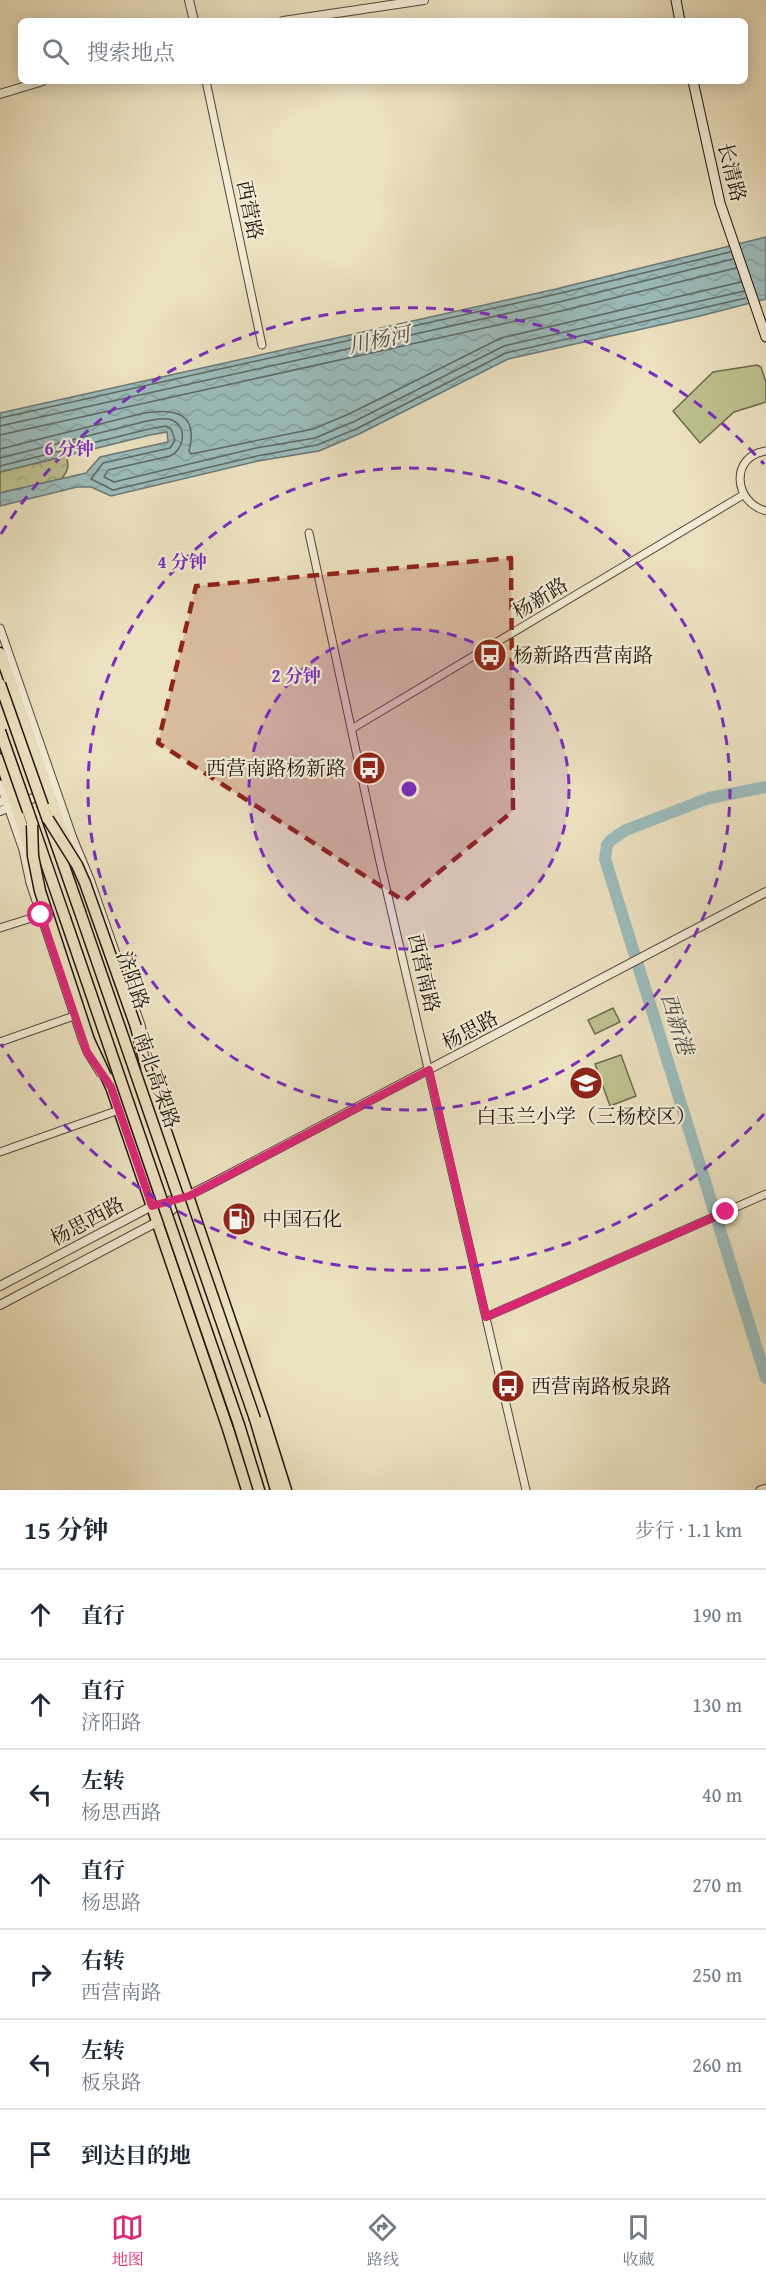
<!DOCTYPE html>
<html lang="zh">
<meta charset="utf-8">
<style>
:root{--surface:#fff;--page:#f6f6f7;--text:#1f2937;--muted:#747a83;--line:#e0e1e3;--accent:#db2777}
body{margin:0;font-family:"Gentium Book Plus","Noto Serif SC",serif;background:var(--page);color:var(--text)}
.stop{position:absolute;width:18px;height:18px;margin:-14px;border:4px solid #db2777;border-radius:50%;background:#fff}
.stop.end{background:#db2777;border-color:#fff;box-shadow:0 2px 6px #0008}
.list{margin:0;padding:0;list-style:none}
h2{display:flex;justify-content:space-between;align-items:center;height:78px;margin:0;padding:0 24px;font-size:26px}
h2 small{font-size:20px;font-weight:400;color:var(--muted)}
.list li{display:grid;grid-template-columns:39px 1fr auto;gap:18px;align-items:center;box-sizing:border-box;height:90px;padding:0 24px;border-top:2px solid var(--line)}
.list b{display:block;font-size:22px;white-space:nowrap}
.list p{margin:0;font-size:20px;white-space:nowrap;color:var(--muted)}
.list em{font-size:20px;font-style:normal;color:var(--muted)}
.icon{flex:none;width:33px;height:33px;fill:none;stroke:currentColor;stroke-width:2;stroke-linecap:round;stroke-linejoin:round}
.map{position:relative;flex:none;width:766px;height:1490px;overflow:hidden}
.search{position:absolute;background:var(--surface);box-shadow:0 3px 15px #0003;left:18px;right:18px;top:18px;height:66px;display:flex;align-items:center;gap:15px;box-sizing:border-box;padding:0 21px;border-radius:9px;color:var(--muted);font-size:22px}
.sheet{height:708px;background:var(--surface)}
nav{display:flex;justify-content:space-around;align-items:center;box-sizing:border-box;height:84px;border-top:2px solid var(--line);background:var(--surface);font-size:16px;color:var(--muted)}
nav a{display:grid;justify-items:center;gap:3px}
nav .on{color:var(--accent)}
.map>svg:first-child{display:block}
.park{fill:url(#park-crowns);stroke:#6e6a4e;stroke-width:1.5}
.garden{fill:#bdc18f;stroke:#6e6a4e;stroke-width:1.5}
.water{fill:url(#water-waves);stroke:#697875;stroke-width:1.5}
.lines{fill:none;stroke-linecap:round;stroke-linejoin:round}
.shore{stroke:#5c6864;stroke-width:1.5}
.river{stroke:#9bbcbb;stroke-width:12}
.minor-casing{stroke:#524639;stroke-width:9}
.tertiary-casing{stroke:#524639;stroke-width:10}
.secondary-casing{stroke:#1e130c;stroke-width:11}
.primary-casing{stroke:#1e130c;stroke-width:13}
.trunk-casing{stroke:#1e130c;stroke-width:13}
.minor{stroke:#f3ecd6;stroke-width:7}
.tertiary{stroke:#f3ecd6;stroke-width:8}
.secondary{stroke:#f3ecd6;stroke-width:9}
.primary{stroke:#ece1c0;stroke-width:10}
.trunk{stroke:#ece1c0;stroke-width:10}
.trunk-bridge-casing{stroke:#1e130c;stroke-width:13;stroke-linecap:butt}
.trunk-bridge{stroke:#ece1c0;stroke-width:10}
.route{stroke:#db2777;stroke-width:8}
.marked{fill:#8f2418;fill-opacity:0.2;stroke:#8f2418;stroke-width:4.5;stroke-dasharray:12 8;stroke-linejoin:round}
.ring{fill:none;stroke:#7b2cbf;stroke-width:3;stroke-dasharray:10 8}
.labels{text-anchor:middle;stroke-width:4.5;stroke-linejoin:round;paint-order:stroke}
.street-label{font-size:20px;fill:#1e130c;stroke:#f3ecd6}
.poi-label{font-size:20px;fill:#1e130c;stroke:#f3ecd6;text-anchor:start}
.water-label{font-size:21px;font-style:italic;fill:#4a4e49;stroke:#f3ecd6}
.centre{fill:#7b2cbf;stroke:#f3ecd6;stroke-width:3}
.ring-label{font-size:18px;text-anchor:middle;font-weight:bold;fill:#7b2cbf;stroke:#f3ecd6;stroke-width:4.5;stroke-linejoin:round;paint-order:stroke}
</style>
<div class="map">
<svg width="766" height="1490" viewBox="0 0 766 1490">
<defs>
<pattern id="park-crowns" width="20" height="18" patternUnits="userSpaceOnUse" patternTransform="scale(1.5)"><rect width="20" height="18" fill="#bdc18f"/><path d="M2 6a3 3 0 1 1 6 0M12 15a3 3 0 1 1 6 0" fill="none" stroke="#a2a57a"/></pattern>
<pattern id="water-waves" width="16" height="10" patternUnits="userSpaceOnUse" patternTransform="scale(1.5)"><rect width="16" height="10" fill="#9bbcbb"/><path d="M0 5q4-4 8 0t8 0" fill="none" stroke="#85a1a0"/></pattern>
</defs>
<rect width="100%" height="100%" fill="#ece1c0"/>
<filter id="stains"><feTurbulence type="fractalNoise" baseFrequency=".00333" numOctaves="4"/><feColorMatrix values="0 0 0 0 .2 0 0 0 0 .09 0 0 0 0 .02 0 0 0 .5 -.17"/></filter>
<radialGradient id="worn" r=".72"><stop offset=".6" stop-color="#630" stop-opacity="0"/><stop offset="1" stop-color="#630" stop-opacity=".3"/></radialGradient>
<!-- park -->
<path class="park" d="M66 456C70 465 68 472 61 479L0 493V472Z"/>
<!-- garden -->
<path class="garden" d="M757 365 761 367 766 382V402L734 412 700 443 673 411 713 372Z
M613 1008 620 1022 595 1034 588 1020Z
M621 1055 636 1096 610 1106 595 1064Z"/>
<!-- water -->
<path class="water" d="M766 237V299L700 316 508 359 359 434 319 451 258 461 111 496 91 487H77L0 506V493L86 473 100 457 168 442 167 432 150 435 0 472V413L556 289Z"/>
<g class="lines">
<!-- shore -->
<path class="shore" d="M0 418 557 294 730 252
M0 426 559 302 733 259
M0 435 561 311 736 268
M0 449 144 413C175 408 199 413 189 451L191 454 313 429 349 414 501 338 741 282
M0 458 147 421C155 420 165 417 172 420 188 427 184 450 170 456L108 470 104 477 114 482 256 448 315 438 353 422 504 346 744 291
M0 466 149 429 166 426 171 429 175 440 170 448 103 463 91 479 113 490 257 456 317 445 356 429 506 353 746 298"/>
<!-- river -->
<path class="river" d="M766 787 709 798 626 830 611 840 607 845 605 859 766 1378"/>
<!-- minor casing -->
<g class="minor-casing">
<path id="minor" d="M206 81 262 345
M766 451C730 456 733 502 766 511
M309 533 380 862 526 1490
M0 628 73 838 90 879 141 1025 145 1042
M353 728 743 495
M0 784 23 850 30 883 82 1039 87 1052 100 1073
M0 928 41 915
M0 1042 74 1016
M0 1152 119 1110
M486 1317 766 1194
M760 1490 766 1488"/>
</g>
<!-- tertiary casing -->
<g class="tertiary-casing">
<path id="tertiary" d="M189 0 194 21
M283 21 424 0
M0 94 43 81
M0 802 18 797
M0 811 44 794
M0 1286 152 1206 189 1195 209 1185 766 892
M0 1305 157 1222 184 1200"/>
</g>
<!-- secondary casing -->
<g class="secondary-casing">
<path id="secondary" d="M676 0 680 21
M693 81 720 203 766 337"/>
</g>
<!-- primary casing -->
<g class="primary-casing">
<path id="primary" d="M0 653 67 845
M0 759 31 853
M146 1072 263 1417 286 1490
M108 1078 228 1429 247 1490"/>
</g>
<!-- trunk casing -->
<g class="trunk-casing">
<path id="trunk" d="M43 806 80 912
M28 811 65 918
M136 1027 149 1079
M89 1040 111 1087
M255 1419 276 1490
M239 1425 259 1490"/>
</g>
<!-- minor -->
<use href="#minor" class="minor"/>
<!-- tertiary -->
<use href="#tertiary" class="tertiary"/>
<!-- secondary -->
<use href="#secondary" class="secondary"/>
<!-- primary -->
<use href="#primary" class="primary"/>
<!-- trunk -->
<use href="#trunk" class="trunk"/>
<!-- trunk-bridge casing -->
<g class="trunk-bridge-casing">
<path id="trunk-bridge" d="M0 684 43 806
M0 731 28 811
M48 819 77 865 85 883 136 1027
M32 825 33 856 40 891 89 1040
M80 912 255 1419
M65 918 239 1425"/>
</g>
<!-- trunk-bridge -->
<use href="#trunk-bridge" class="trunk-bridge"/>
</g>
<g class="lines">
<!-- route -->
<path class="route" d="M41 915 87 1052 111 1087 152 1206 189 1196 429 1070 486 1317 726 1212"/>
</g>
<!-- marked area -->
<path class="marked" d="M511 558 513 811 404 901 158 743 196 586Z"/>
<!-- distance rings -->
<circle cx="409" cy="789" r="160" fill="#7b2cbf" fill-opacity=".12"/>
<g class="ring">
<circle cx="409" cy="789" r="160"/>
<circle cx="409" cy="789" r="321"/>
<path d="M764 1114A481 481 0 0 1 1 1044M1 534A481 481 0 0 1 764 464"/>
</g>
<!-- icons -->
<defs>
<g id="bus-disc" transform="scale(1.725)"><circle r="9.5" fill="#8f2418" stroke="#f3ecd6"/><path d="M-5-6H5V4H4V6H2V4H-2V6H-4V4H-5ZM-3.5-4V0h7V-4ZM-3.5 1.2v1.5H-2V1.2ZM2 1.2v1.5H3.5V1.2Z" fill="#fff"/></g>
<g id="school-disc" transform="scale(1.725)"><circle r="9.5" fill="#8f2418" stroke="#f3ecd6"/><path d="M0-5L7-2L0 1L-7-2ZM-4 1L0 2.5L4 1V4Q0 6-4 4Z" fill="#fff"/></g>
<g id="fuel-disc" transform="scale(1.725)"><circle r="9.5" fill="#8f2418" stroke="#f3ecd6"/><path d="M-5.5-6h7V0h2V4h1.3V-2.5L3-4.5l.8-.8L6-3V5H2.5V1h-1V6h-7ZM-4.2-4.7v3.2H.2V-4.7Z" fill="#fff"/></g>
</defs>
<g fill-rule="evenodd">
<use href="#bus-disc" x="490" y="655"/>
<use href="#bus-disc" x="369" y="768"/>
<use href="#school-disc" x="586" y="1083"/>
<use href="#fuel-disc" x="239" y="1219"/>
<use href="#bus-disc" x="508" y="1386"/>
</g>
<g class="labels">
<!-- street labels -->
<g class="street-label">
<text transform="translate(732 172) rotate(76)" y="7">长清路</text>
<text transform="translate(250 210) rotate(78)" y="7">西营路</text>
<text transform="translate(540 598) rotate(-31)" y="7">杨新路</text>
<text transform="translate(424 973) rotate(77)" y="7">西营南路</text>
<text transform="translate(133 980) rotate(71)" y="7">济阳路</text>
<text transform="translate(470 1030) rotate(-28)" y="7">杨思路</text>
<text transform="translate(157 1080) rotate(71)" y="7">南北高架路</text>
<text transform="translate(87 1221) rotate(-28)" y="7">杨思西路</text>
</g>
<!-- poi labels -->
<g class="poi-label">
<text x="513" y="662">杨新路西营南路</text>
<text x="346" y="775" text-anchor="end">西营南路杨新路</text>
<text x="586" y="1123" text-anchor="middle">白玉兰小学（三杨校区）</text>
<text x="262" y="1226">中国石化</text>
<text x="531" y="1393">西营南路板泉路</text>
</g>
<!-- water labels -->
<g class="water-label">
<text transform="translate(379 340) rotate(-12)" y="7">川杨河</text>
<text transform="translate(677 1024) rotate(73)" y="7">西新港</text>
</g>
</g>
<circle cx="409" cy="789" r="9" class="centre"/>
<g class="ring-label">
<text x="69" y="455">6 分钟</text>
<text x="182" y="568">4 分钟</text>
<text x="296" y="682">2 分钟</text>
</g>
<rect width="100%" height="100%" filter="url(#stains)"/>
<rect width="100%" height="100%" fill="url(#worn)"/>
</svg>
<div class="stop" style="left:41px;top:915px"></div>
<div class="stop end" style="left:726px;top:1212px"></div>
<div class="search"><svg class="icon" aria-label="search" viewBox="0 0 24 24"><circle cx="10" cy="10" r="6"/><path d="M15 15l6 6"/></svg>搜索地点</div>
</div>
<section class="sheet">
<h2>15 分钟<small>步行 · 1.1 km</small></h2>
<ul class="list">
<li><svg class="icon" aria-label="ahead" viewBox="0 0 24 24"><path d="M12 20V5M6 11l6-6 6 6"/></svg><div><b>直行</b></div><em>190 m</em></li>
<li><svg class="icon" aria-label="ahead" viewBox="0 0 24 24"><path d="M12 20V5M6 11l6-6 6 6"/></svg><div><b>直行</b><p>济阳路</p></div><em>130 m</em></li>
<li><svg class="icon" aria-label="left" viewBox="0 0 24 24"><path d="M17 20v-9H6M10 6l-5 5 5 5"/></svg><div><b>左转</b><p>杨思西路</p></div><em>40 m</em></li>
<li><svg class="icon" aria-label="ahead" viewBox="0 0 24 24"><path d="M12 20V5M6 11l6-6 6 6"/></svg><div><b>直行</b><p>杨思路</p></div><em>270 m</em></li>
<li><svg class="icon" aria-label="right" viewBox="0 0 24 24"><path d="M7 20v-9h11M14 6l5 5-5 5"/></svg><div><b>右转</b><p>西营南路</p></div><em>250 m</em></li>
<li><svg class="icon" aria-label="left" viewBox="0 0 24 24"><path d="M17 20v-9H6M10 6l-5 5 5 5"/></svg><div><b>左转</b><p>板泉路</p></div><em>260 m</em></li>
<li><svg class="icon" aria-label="arrive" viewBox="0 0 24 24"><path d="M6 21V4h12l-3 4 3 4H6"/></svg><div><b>到达目的地</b></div></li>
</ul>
</section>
<nav>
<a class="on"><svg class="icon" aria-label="map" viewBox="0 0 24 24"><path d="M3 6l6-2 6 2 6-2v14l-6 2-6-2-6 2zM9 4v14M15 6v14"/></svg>地图</a>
<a><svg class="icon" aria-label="directions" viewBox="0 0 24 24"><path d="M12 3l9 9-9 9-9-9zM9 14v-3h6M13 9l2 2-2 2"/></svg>路线</a>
<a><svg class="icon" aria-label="saved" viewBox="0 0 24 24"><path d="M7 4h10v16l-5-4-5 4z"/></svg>收藏</a>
</nav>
